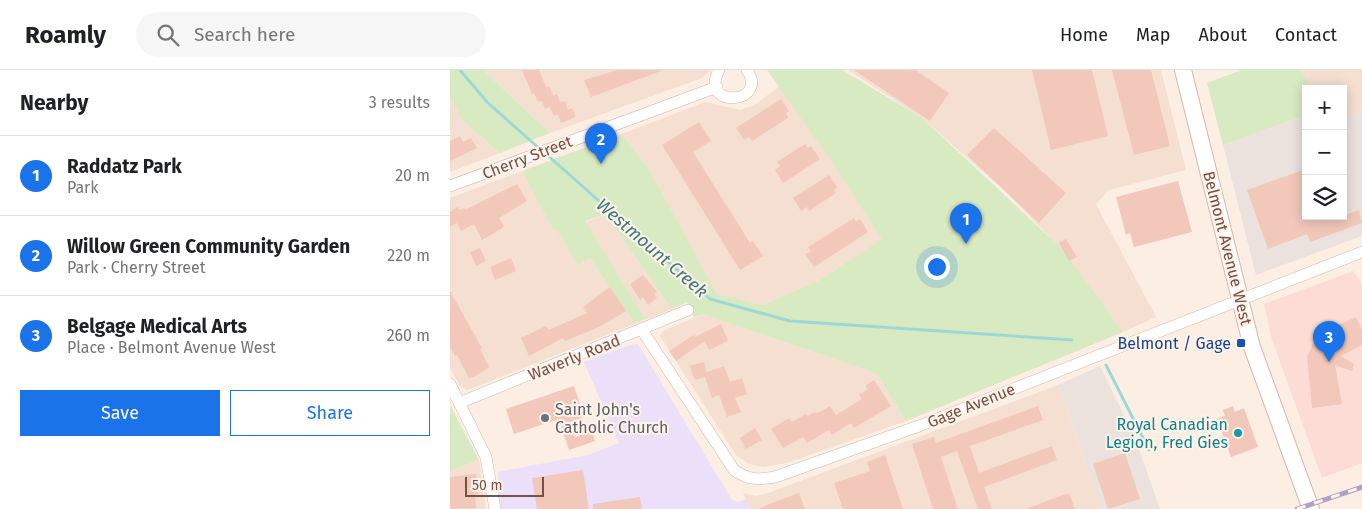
<!DOCTYPE html>
<meta charset="utf-8">
<style>
:root{--surface:#fff;--page:#f6f6f6;--text:#202124;--muted:#757577;--line:#e0e0e0;--accent:#1a73e8}
body{margin:0;font-family:"Fira Sans",sans-serif;background:var(--page);color:var(--text)}
.controls{position:absolute;right:15px;top:15px;display:grid;overflow:hidden;border-radius:0px;box-shadow:0 2px 12px #0003}
.controls button{width:45px;height:45px;display:grid;place-items:center;padding:0;border:0;border-bottom:1px solid var(--line);background:var(--surface);color:var(--text);font:25px sans-serif}
.scale{position:absolute;left:15px;bottom:12px;width:79px;box-sizing:border-box;padding-left:5px;border:2px solid #745149;border-top:0;font-size:14px;line-height:18px;white-space:nowrap;color:#745149;-webkit-text-stroke:4px #fff3e9;paint-order:stroke}
.you{position:absolute;left:486px;top:196px;width:18px;height:18px;margin:-12px;border:4px solid #fff;border-radius:50%;background:#1a73e8;box-shadow:0 0 0 8px #1a73e833}
.badge{display:grid;place-items:center;width:32px;height:32px;border-radius:50%;background:var(--accent);color:#fff;font-size:16px;font-weight:700}
.pin{position:absolute;translate:-50% -41px;filter:drop-shadow(0 1px 2px #0008)}
.pin::after{content:'';position:absolute;top:26px;width:18px;height:15px;background:inherit;clip-path:polygon(0 0,100% 0,50% 100%)}
.list{margin:0;padding:0;list-style:none}
h2{display:flex;justify-content:space-between;align-items:center;height:65px;margin:0;padding:0 20px;font-size:21px}
h2 small{font-size:16px;font-weight:400;color:var(--muted)}
.list li{display:grid;grid-template-columns:32px 1fr auto;gap:15px;align-items:center;box-sizing:border-box;height:80px;padding:0 20px;border-top:1px solid var(--line)}
.list b{display:block;font-size:19px;white-space:nowrap}
.list p{margin:0;font-size:16px;white-space:nowrap;color:var(--muted)}
.list em{font-size:16px;font-style:normal;color:var(--muted)}
.actions{display:flex;gap:10px;padding:15px 20px}
.actions a{flex:1;padding:11px 0;border:1px solid var(--accent);border-radius:0px;text-align:center;font-size:18px;color:var(--accent)}
.actions .main{background:var(--accent);color:#fff}
.icon{flex:none;width:28px;height:28px;fill:none;stroke:currentColor;stroke-width:2;stroke-linecap:round;stroke-linejoin:round}
.map{position:relative;flex:none;width:912px;height:439px;overflow:hidden}
header{display:flex;align-items:center;gap:30px;box-sizing:border-box;height:70px;padding:0 25px;background:var(--surface);border-bottom:1px solid var(--line)}
header strong{font-size:24px}
nav{display:flex;gap:28px;margin-inline-start:auto;font-size:18px}
.search{width:350px;height:45px;background:var(--page);display:flex;align-items:center;gap:12px;box-sizing:border-box;padding:0 18px;border-radius:28px;color:var(--muted);font-size:19px}
main{display:flex}
aside{flex:1;background:var(--surface)}
.map>svg:first-child{display:block}
.residential{fill:#f4dfd1}
.commercial{fill:#fddcd6}
.industrial{fill:#ebe2de}
.education{fill:#ebdff9}
.green{fill:#d8eac1}
.lines{fill:none;stroke-linecap:round;stroke-linejoin:round}
.stream{stroke:#9dd8d8;stroke-width:3}
.building{fill:#f2c8ba}
.street-casing{stroke:#d0b6ac;stroke-width:12}
.secondary-casing{stroke:#d5b7ab;stroke-width:18}
.street{stroke:#fff;stroke-width:11}
.secondary{stroke:#fff;stroke-width:16}
.rail-casing{stroke:#afa1c6;stroke-width:5}
.rail{stroke:#fff3e9;stroke-width:3;stroke-dasharray:9;stroke-linecap:butt}
.transit-dot{fill:#1a4fb4;stroke:#fff3e9;stroke-width:2}
.worship-dot{fill:#6b7280;stroke:#fff3e9;stroke-width:2}
.culture-dot{fill:#0f9aa8;stroke:#fff3e9;stroke-width:2}
.labels{text-anchor:middle;stroke-width:4;stroke-linejoin:round;paint-order:stroke}
.street-label{font-size:16px;fill:#745149;stroke:#fff3e9}
.transit-label{font-size:16px;fill:#164399;stroke:#fff3e9;text-anchor:end}
.worship-label{font-size:16px;fill:#5b616d;stroke:#fff3e9;text-anchor:start}
.culture-label{font-size:16px;fill:#0d838f;stroke:#fff3e9;text-anchor:end}
.water-label{font-size:18px;font-style:italic;fill:#3c797a;stroke:#fff3e9}
</style>
<header>
<strong>Roamly</strong>
<div class="search"><svg class="icon" aria-label="search" viewBox="0 0 24 24"><circle cx="10" cy="10" r="6"/><path d="M15 15l6 6"/></svg>Search here</div>
<nav><a>Home</a><a>Map</a><a>About</a><a>Contact</a></nav>
</header>
<main>
<aside>
<h2>Nearby<small>3 results</small></h2>
<ul class="list">
<li><span class="badge">1</span><div><b>Raddatz Park</b><p>Park</p></div><em>20 m</em></li>
<li><span class="badge">2</span><div><b>Willow Green Community Garden</b><p>Park · Cherry Street</p></div><em>220 m</em></li>
<li><span class="badge">3</span><div><b>Belgage Medical Arts</b><p>Place · Belmont Avenue West</p></div><em>260 m</em></li>
</ul>
<div class="actions"><a class="main">Save</a><a>Share</a></div>
</aside>
<div class="map">
<svg width="912" height="439" viewBox="0 0 912 439">
<rect width="100%" height="100%" fill="#fceee3"/>
<!-- residential -->
<path class="residential" d="M33 0H261L252 8 100 63Z
M398 0H711L736 100 659 120 646 134 706 247 673 262 614 182 557 123 472 48Z
M851 0H912V41L893 48V19H862Z
M330 16 434 168 368 211 312 235 267 224 199 99 172 64 255 32 290 40 304 35Z
M0 26 11 49 50 83 0 102Z
M72 101 103 160 107 159 128 195 140 188 184 253 195 249 135 152 155 144 222 239 18 320 10 316 0 298V128Z
M253 244 427 304 456 351 337 393 313 397 299 394 286 385 210 266 213 261Z
M608 315 652 439H300L293 423 307 426 318 423Z
M29 390 36 439H0V401Z"/>
<!-- commercial -->
<path class="commercial" d="M903 201 912 214V393L872 408 822 270 814 234Z"/>
<!-- industrial -->
<path class="industrial" d="M912 41V166L806 205 773 75 856 45V146H893V48Z
M650 296 684 365 710 439H652L608 315Z"/>
<!-- education -->
<path class="education" d="M188 274 282 430 288 432 296 429 300 439H51L48 402 138 385 169 373 134 292 180 275Z"/>
<!-- green -->
<path class="green" d="M0 0H33L100 63 50 83 11 49 0 26Z
M317 0H392L472 48 613 180 673 262 456 351 427 304 253 244 244 247 237 232 222 239 155 144 135 151 195 249 184 253 140 188 128 195 107 160H103L72 101 172 64 199 99 267 224 312 235 368 211 432 169 382 92Z
M792 0H851L862 19H856V45L773 75 757 13Z
M0 335 29 390 0 401Z"/>
<g class="lines">
<!-- stream -->
<path class="stream" d="M10 0 37 32 91 80
M96 84 260 229 340 251 622 270
M656 295 699 380"/>
</g>
<!-- building -->
<path class="building" d="M72 0H89L96 17 99 16 103 26 107 24 110 32 115 31 118 40 122 38 126 47 111 53 108 44 104 46 100 37 95 39 92 31 88 32 84 23 82 24Z
M167 0H211V1L141 27 134 10Z
M404 0H465L499 23 480 51Z
M582 0H642L658 66 601 80Z
M662 0H701L720 76 684 85Z
M331 29 339 41 336 43 338 48 302 71 299 67 294 70 286 58Z
M249 52 261 71 243 82 300 173 303 171 313 186 290 200 212 75Z
M544 58 616 123 589 153 517 85Z
M10 66 13 72 21 68 27 78 0 91V71Z
M355 74 358 78 361 76 370 89 333 113 325 100 330 96 327 92Z
M856 99V146H893L909 140 912 153 860 172 857 164 818 179 797 120Z
M379 105 387 117 384 120 386 123 359 141 357 137 351 141 343 128Z
M728 111 742 162 684 177 680 163 676 165 666 127Z
M67 114 77 131 49 148 54 157 32 170 24 154 11 161 7 153 0 157V141L8 137 9 140 14 138 15 140Z
M404 148 406 152 410 149 418 162 364 197 355 184 361 181 358 177Z
M616 169 627 187 619 191 609 173Z
M30 178 36 191 26 196 20 182Z
M61 188 66 201 45 210 40 197Z
M193 205 207 222 204 224 207 228 198 235 193 227 190 230 180 214Z
M160 217 176 241 149 257 115 271 113 268 79 286 71 268 96 256 99 260 137 243 133 237Z
M0 221 32 278 30 279 39 297 24 307 19 308 7 285 5 286 0 277Z
M906 247 912 260V275L891 286 904 294 902 301 885 295 892 334 862 338 857 287 867 265Z
M271 254 278 271 259 280 255 271 226 291 219 281 244 265 245 267Z
M254 292 257 302 274 296 280 312 292 308 297 324 285 328 291 342 277 347 269 325 262 328 255 307 246 310 243 306 240 296Z
M424 310 441 336 404 358 401 353 382 365 379 360 357 373 353 367 333 378 321 359 339 348 342 352 356 344 358 346 365 342 366 344 380 336 386 345 412 329 409 325 418 319 415 316Z
M124 316 134 347 120 352 125 367 142 361 145 371 119 380 109 349 64 364 56 339Z
M588 336 593 350 520 376 529 403 602 376 607 390 534 417 542 439H528L507 381 491 387 508 439H483L462 374 484 367 486 373Z
M783 336 785 342 794 338 808 377 781 387 767 349 775 346 773 340Z
M305 358 312 370 296 379 290 368Z
M675 383 690 429 658 439 643 394Z
M435 385 453 439H393L384 413 420 401 417 392Z
M133 400 139 439H87L82 408Z
M26 404 28 424H25L26 438 0 439V407Z
M349 423 355 439H308L327 431Z
M619 423 625 439H578V438Z
M190 427 192 439H143V434Z"/>
<g class="lines">
<!-- street casing -->
<g class="street-casing">
<path id="street" d="M269 0C248 39 320 35 297 0
M0 116 267 17
M192 260 284 400C298 410 308 410 325 407L469 356 912 182
M0 314 36 387 45 439
M9 333 238 240"/>
</g>
<!-- secondary casing -->
<g class="secondary-casing">
<path id="secondary" d="M733 0 802 277 861 439"/>
</g>
<!-- street -->
<use href="#street" class="street"/>
<!-- secondary -->
<use href="#secondary" class="secondary"/>
<!-- rail casing -->
<g class="rail-casing">
<path id="rail" d="M847 439 912 417"/>
</g>
<!-- rail -->
<use href="#rail" class="rail"/>
</g>
<!-- markers -->
<rect class="transit-dot" x="786" y="268" width="10" height="10" rx="2.5"/>
<circle class="worship-dot" cx="95" cy="348" r="5"/>
<circle class="culture-dot" cx="788" cy="363" r="5"/>
<g class="labels">
<!-- street labels -->
<g class="street-label">
<text transform="translate(77 87) rotate(-21)" y="6">Cherry Street</text>
<text transform="translate(778 178) rotate(76)" y="6">Belmont Avenue West</text>
<text transform="translate(124 287) rotate(-22)" y="6">Waverly Road</text>
<text transform="translate(521 335) rotate(-22)" y="6">Gage Avenue</text>
</g>
<!-- transit labels -->
<g class="transit-label">
<text x="781" y="279">Belmont / Gage</text>
</g>
<!-- worship labels -->
<g class="worship-label">
<text x="105" y="345">Saint John's<tspan x="105" dy="18">Catholic Church</tspan></text>
</g>
<!-- culture labels -->
<g class="culture-label">
<text x="778" y="360">Royal Canadian<tspan x="778" dy="18">Legion, Fred Gies</tspan></text>
</g>
<!-- water labels -->
<g class="water-label">
<text transform="translate(202 178) rotate(41)" y="6">Westmount Creek</text>
</g>
</g>
</svg>
<div class="controls">
<button>+</button>
<button>−</button>
<button><svg class="icon" aria-label="layers" viewBox="0 0 24 24"><path d="M12 4l9 5-9 5-9-5zM3 14l9 5 9-5"/></svg></button>
</div>
<div class="scale">50 m</div>
<div class="you"></div>
<div class="pin badge" style="left:516px;top:174px">1</div>
<div class="pin badge" style="left:151px;top:94px">2</div>
<div class="pin badge" style="left:879px;top:292px">3</div>
</div>
</main>
